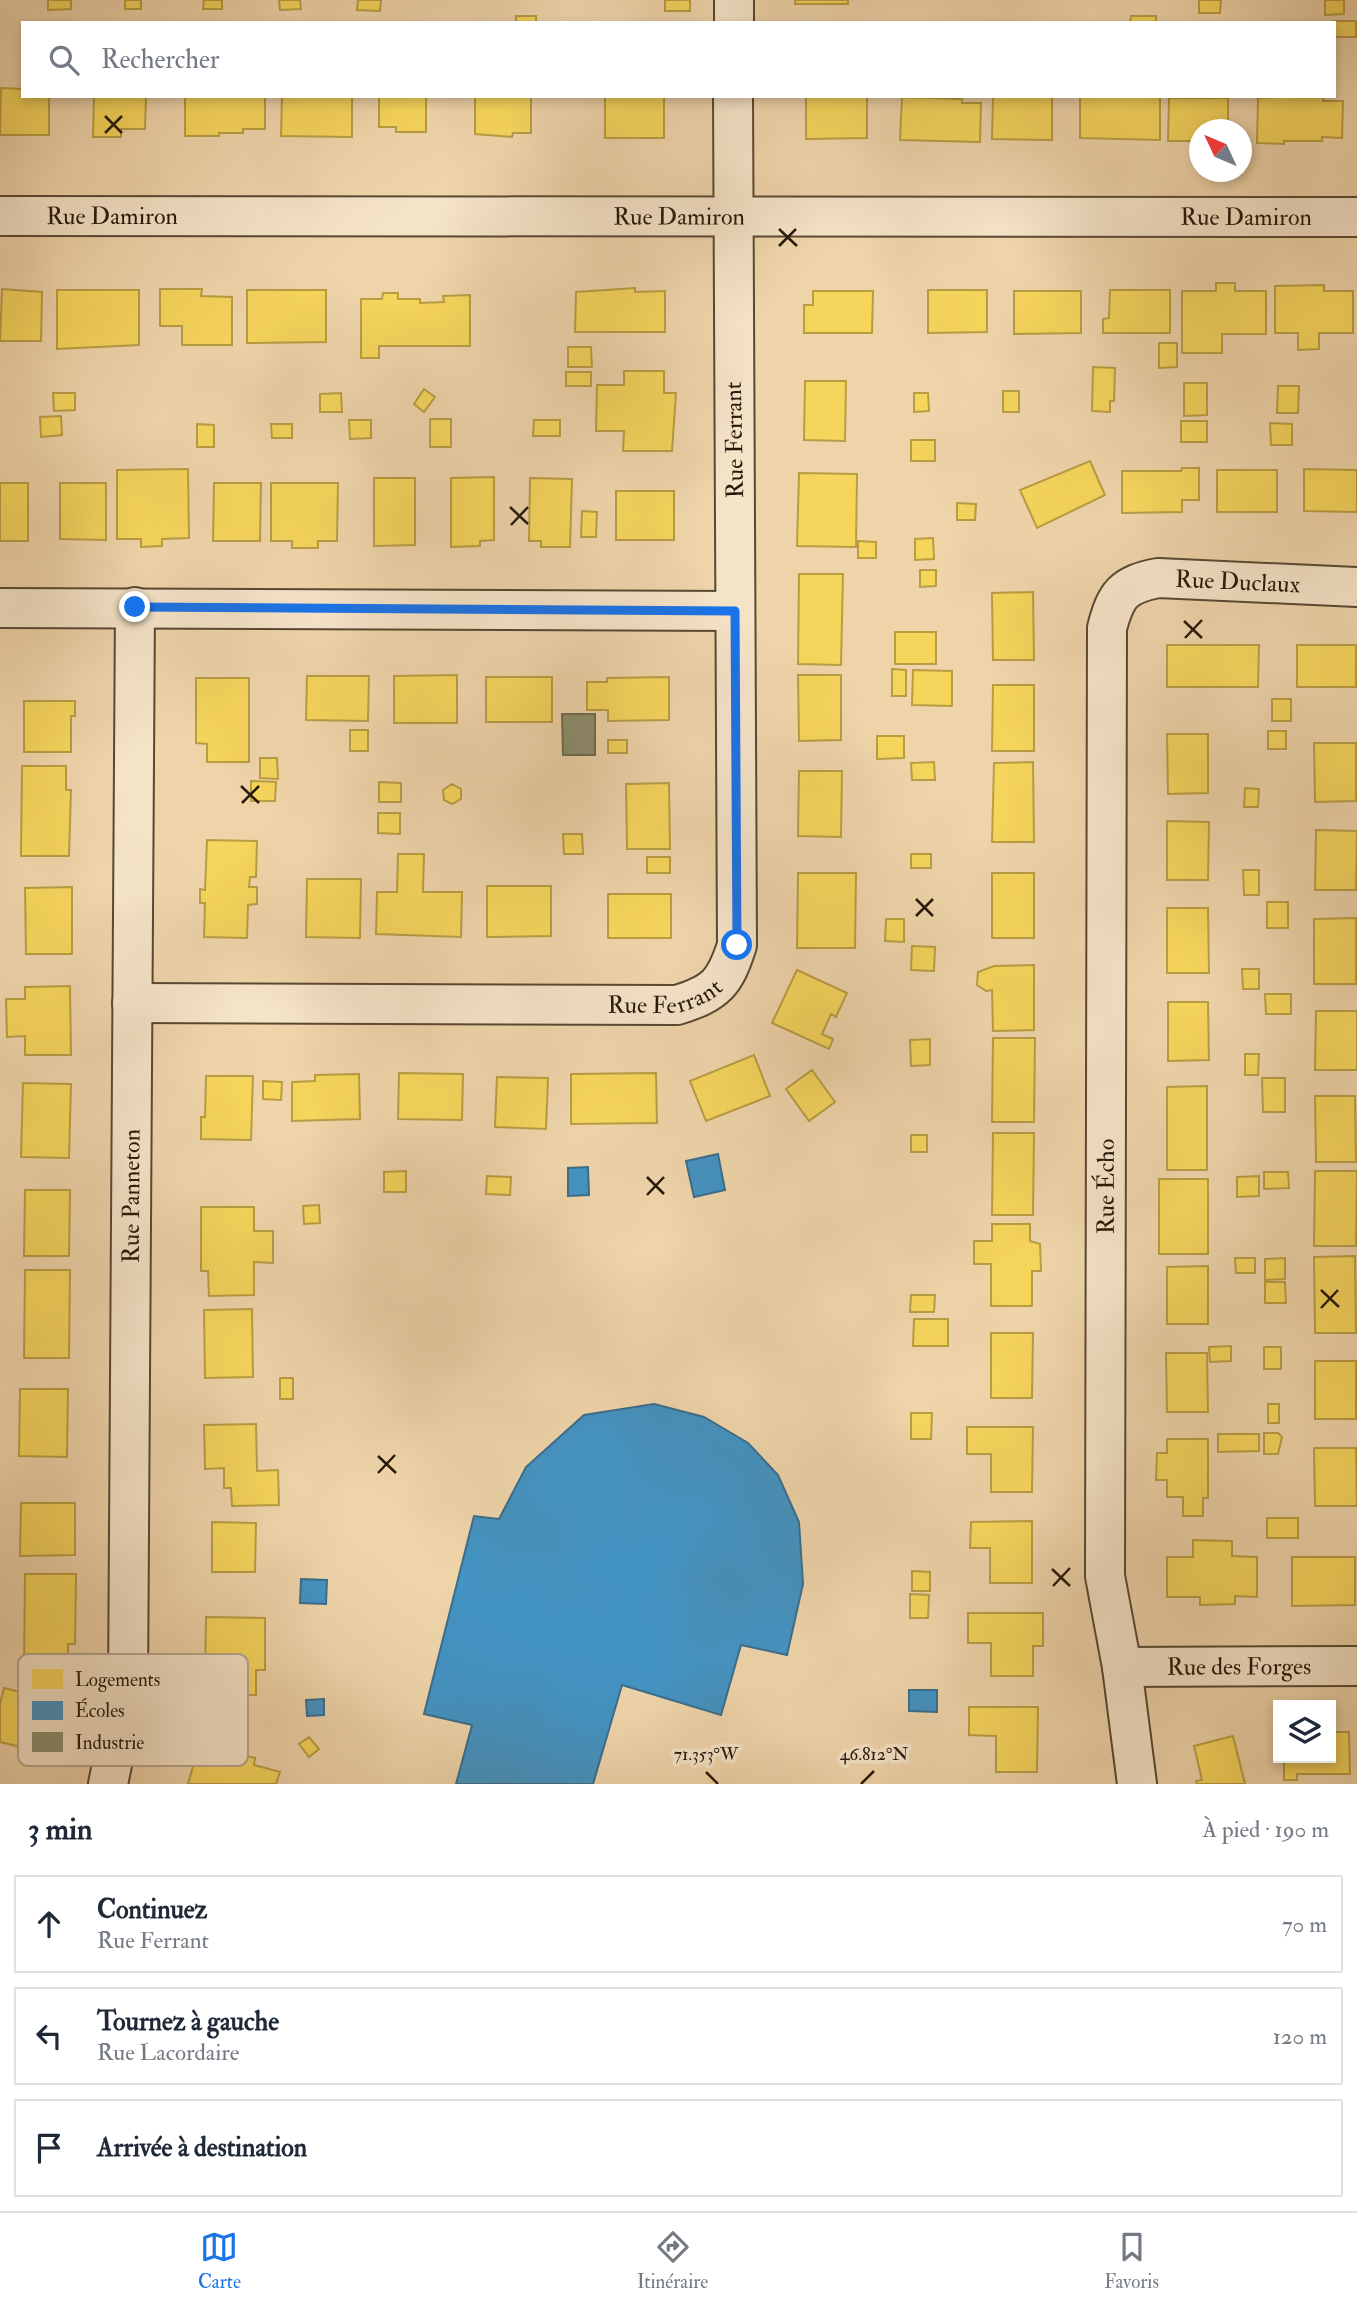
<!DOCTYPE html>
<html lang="fr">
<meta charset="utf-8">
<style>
:root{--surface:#fff;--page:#f2f2f3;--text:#1f2937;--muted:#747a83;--line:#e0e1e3;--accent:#1a73e8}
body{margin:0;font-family:"IM FELL Double Pica",serif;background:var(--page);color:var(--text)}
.controls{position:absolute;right:21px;bottom:21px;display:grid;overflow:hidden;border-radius:0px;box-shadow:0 4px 10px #0003}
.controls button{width:63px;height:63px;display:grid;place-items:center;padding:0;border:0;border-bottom:2px solid var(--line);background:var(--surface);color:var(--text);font:35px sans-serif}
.compass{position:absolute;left:1189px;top:119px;width:63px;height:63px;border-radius:50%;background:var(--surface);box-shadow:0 4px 10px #0003;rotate:314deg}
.stop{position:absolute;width:21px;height:21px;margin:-16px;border:5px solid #1a73e8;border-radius:50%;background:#fff}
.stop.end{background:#1a73e8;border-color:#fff;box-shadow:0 2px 7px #0008}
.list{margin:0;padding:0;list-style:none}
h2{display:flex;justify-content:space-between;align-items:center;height:91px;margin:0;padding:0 28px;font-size:30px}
h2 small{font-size:23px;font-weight:400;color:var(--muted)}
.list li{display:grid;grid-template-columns:46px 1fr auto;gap:21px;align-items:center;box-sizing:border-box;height:98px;margin:0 14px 14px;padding:0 14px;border:2px solid var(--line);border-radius:0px}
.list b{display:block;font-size:26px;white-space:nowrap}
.list p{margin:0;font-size:23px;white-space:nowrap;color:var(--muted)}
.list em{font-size:23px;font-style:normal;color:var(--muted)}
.icon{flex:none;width:38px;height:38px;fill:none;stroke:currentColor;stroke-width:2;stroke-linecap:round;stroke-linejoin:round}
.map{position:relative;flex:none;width:1357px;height:1784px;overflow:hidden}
.search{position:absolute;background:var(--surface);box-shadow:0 4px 10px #0003;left:21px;right:21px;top:21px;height:77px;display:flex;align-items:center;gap:18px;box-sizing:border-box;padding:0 24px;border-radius:0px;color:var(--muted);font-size:26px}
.sheet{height:427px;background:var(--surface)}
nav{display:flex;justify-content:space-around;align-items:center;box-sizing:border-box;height:98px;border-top:2px solid var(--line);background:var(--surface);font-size:19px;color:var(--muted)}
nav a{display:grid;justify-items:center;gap:4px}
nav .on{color:var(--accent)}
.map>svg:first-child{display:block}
.homes{fill:#f6d55c;stroke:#b89d43;stroke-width:2}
.schools{fill:#4393c3;stroke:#3a6e8c;stroke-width:2}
.industry{fill:#8c8c6e;stroke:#6d6a50;stroke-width:2}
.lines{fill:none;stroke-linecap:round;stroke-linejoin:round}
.minor-casing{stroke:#584832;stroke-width:42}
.minor{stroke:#f5e3c8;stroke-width:38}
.route{stroke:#1a73e8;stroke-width:9}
.ticks{fill:none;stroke:#26190a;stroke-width:2.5}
.labels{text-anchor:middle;stroke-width:7;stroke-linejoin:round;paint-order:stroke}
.street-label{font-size:24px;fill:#26190a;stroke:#f5e3c8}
.key{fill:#f5e3c8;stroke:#b7a68f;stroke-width:2}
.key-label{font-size:19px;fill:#26190a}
.ticks-label{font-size:18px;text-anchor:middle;fill:#26190a;stroke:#f5e3c8;stroke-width:7;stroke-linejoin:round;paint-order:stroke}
</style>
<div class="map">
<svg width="1357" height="1784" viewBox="0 0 1357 1784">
<rect width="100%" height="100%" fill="#efd4aa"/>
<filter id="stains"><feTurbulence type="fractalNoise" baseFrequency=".00286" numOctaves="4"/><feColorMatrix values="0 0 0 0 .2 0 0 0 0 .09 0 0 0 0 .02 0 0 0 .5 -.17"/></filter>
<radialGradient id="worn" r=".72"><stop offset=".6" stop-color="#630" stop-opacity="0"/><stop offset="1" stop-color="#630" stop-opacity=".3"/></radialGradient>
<!-- homes -->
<path class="homes" d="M48 0H71V9L48 10Z
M125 0H141V9H125Z
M204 0H222V9H203Z
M279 0H300L301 9 280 10Z
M358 0H381L380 11 357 10Z
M665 0H690V11H665Z
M795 0H848V4H795Z
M1199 0H1221L1220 13H1199Z
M1325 0H1344V14L1325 15Z
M516 16H536V23H516Z
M1131 16H1156V23H1130Z
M1333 21H1356V37H1334Z
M1 88 23 89V96H49V135H0Z
M94 96H146L145 129H121V137H93Z
M185 96H265V129H243V133H219V136H185Z
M282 96H352V137L281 136Z
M379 96H426V132H396V127H379Z
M475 96H531V133H513L512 137 475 134Z
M867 96V138L806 139V97Z
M1080 96H1160V140L1080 138Z
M1287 96H1323V101H1343L1342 138 1322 137V141H1284V144L1257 143 1258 98Z
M605 97H664V138H605Z
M902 97 962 99V103H981L980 142 900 140Z
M993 97H1052V140L992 139Z
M1169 98H1228V130H1200V141H1168Z
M1216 283H1235V291H1266V334H1222V353H1182V291H1216Z
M1324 285V291H1353V333H1319V349L1298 350V333H1275V286Z
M635 288V292L665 291V332H575L576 292Z
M2 289 42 292 41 341H0Z
M160 289H202L201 296 232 297V345H182V326H160Z
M57 290H139V345L57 349Z
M247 290H326V342L247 343Z
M928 290H987V332L928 333Z
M1110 290H1170V333H1103V319L1109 318Z
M813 291H873L872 333H804V305H813Z
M1014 291H1081V333L1014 334Z
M383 293H398V299H420V303L444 302 443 296 470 295V346H379V358H361V299H382Z
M1159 343H1177V367L1159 368Z
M568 347H591L592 367H568Z
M1093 367 1115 368 1114 401H1110V412L1092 411Z
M624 371H664V393H676L672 451H623L624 431H596L597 385H624Z
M566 372H591V386H566Z
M805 381H846L845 441 804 440Z
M1184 383H1207V415L1184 416Z
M1278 386H1299L1298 413H1277Z
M424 389 435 397 424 412 414 404Z
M1003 391H1019V412H1003Z
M53 393H75V410L54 411Z
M341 393 342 412H320V394Z
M914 393H928L929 411 914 412Z
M61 416 62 435 41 437 40 417Z
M430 419H451V447H430Z
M349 420H371V438L350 439Z
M534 420H560V436H533Z
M1181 421H1207V442H1181Z
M1270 423 1292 424V445H1271Z
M197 424 214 425V447H197Z
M271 424H292V438H272Z
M911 440H935V461H911Z
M1090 461 1105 495 1037 528 1020 490Z
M1182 468H1199V500H1182V512L1122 513V471H1181Z
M188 469 189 538 162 539V546L141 547V539H117V470Z
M1304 469 1357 470V512L1304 511Z
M1217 470H1277V512H1217Z
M799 473 857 474 856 547 797 546Z
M494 477V540L480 541V546L451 547V478Z
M374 478H415V545L374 546Z
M530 478 572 479 570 547H541V541H529Z
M0 483H28V541H0Z
M60 483H106V540L60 539Z
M214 483H261L260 541H213Z
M271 483H338L337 541H318V548H292V541H271Z
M616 491H674V540H616Z
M957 503 976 504 975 520H957Z
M582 511 597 512 596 537H581Z
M933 538 934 559 915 560V539Z
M858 541 876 542V558H858Z
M920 570H936V586L920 587Z
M799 574H843L841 665 798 664Z
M1033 592 1034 660H993L992 593Z
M895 632H936V664H895Z
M1167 645H1259L1258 687H1167Z
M1297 645H1356V687H1297Z
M892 669 906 670V696H892Z
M913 670 952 671V706L912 705Z
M457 675V723H394V676Z
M798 675H841V740L799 741Z
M307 676H369L368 721 306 720Z
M486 677H552V722H486Z
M669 677V720L608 721V710H587V682H607V678Z
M196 678H249V762H207V744L196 743Z
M993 685H1034V751H992Z
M1272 699H1291V721H1272Z
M24 701H75V716H71V752H24Z
M350 730H368V751H350Z
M1268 731H1286V749H1268Z
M1167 734H1208V793L1168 794Z
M877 736H904V758L877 759Z
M608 740H627V753H608Z
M1314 743H1356V801L1315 802Z
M260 758H277L278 779 260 778Z
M934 762 935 780H912L911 763Z
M1033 762 1034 842H992L994 763Z
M22 766H66V790H71L69 856H21Z
M799 771H842L841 837 798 836Z
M251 781 276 782 275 801H251Z
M379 782 401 783V802H379Z
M669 783 670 849H627L626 784Z
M452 784 461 789V799L452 804 444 800 443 790Z
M1245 788 1259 789 1258 807H1244Z
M378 813H400V834L378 833Z
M1167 821 1209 822 1208 880H1167Z
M1316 830 1357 831 1356 890H1315Z
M563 834H582L583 854H564Z
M207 840 257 841 256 877H250L249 887H257V904L248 905 247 938 204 937 205 903H200V889L205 890Z
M398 854H424L423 892H462L461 937 376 934 377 892H397Z
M911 854H931V868H911Z
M647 857H670V873H647Z
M1243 870H1259V895H1244Z
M798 873H856L855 948H797Z
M992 873H1034V938H992Z
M307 879H361L360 938 306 937Z
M487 886H551V936L487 937Z
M72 887V954H26L25 888Z
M608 894H671V938H608Z
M1267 902H1288V928H1267Z
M1167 908H1208L1209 973H1167Z
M1356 918V984H1314V919Z
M886 919H904V942L885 941Z
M912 946 935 947 934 971 911 970Z
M1034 965V1030L993 1031 992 990 986 991 977 985 978 972 994 966Z
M1242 969H1259V989H1243Z
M797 970 847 993 836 1017 831 1014 822 1034 833 1039 829 1049 772 1023Z
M70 986 71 1055H25V1036L7 1037 6 999H25V987Z
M1265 994H1291V1014H1266Z
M1168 1002H1208L1209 1060 1168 1061Z
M1316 1011H1357V1070H1315Z
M993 1038H1035L1034 1122H992Z
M930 1039V1065L911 1066 910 1040Z
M1245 1054H1259L1258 1075H1245Z
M754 1055 770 1096 706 1121 690 1081Z
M812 1070 835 1102 809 1121 786 1089Z
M399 1073 463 1074 462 1120 398 1119Z
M656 1073 657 1123 571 1124V1074Z
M359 1074 360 1119 292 1121V1082L315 1081V1075Z
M206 1076H253L251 1140 201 1139V1117H205Z
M497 1077 548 1078 546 1129 495 1127Z
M1262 1078H1285V1112H1263Z
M263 1081 282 1082 281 1100 263 1099Z
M23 1083 71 1084 69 1158 21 1157Z
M1207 1086V1170H1167V1087Z
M1315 1096H1355L1356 1162H1316Z
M993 1133H1034L1033 1215H992Z
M911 1135H927V1152H911Z
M406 1171V1192H384V1172Z
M1315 1171H1357L1356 1246H1314Z
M1264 1172H1288L1289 1188 1264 1189Z
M487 1176 511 1177 510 1195 486 1194Z
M1259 1176V1196L1237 1197V1177Z
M1159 1179H1208V1254H1159Z
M25 1190H70L69 1256H24Z
M319 1205 320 1223 304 1224 303 1206Z
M201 1207H254V1231H273V1263L254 1262V1295L209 1296 208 1271H201Z
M992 1224H1030V1241L1040 1244 1041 1271H1032V1306H991V1264H974V1241H992Z
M1355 1256 1356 1333H1315L1314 1257Z
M1235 1258H1255V1273H1236Z
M1285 1258V1279L1265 1280V1259Z
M1208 1266V1324H1167V1267Z
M25 1270H70L69 1358H24Z
M1265 1282H1285L1286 1303H1265Z
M911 1295H935L934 1312H910Z
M252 1309 253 1377 205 1378 204 1310Z
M914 1319H948V1346H913Z
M991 1333H1033L1032 1398H991Z
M1231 1346V1361L1210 1362 1209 1347Z
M1264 1347H1281V1369H1264Z
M1166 1353H1207L1208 1412H1167Z
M1315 1361H1356V1419H1315Z
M280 1378H293V1399H280Z
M20 1389H68L67 1457 19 1456Z
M1268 1404H1279V1423H1268Z
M911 1413H932L931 1439H911Z
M256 1424 257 1471 278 1470 279 1505 232 1506 231 1488H224V1468L205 1469 204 1425Z
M967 1427H1033L1032 1492H991V1454H967Z
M1264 1433H1278L1282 1437 1278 1454H1264Z
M1218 1434H1259V1451L1218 1452Z
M1167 1439H1208V1498H1203V1516H1183V1497H1167V1480H1156L1157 1453H1167Z
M1314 1448H1356L1357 1506H1315Z
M21 1503H75V1555L20 1556Z
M1267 1518H1298V1538H1267Z
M1032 1521V1583H990V1548H970L971 1522Z
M212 1522 256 1523 255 1572H212Z
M1193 1540 1232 1541V1556L1257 1557V1597L1235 1596V1604L1200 1605V1597H1167V1557H1193Z
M1292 1557H1355V1605L1292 1606Z
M912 1571 930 1572V1591H912Z
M25 1574H76L75 1644H68V1667H24Z
M910 1594 929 1595 928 1618H910Z
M968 1613H1043V1646H1033V1676H991V1643H968Z
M206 1617 265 1618V1670H256V1695H214V1671H205Z
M4 1688 68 1704 60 1736 54 1735 49 1754 0 1742V1704Z
M969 1707H1038L1037 1772H996V1736L969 1735Z
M1331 1732H1349L1350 1774H1297V1780H1284V1762H1291L1290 1758H1331Z
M1233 1736 1245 1784H1197L1196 1781 1202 1780 1194 1746Z
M309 1737 319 1749 309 1757 299 1744Z
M215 1748 255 1758 254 1765 280 1772 276 1784H188L198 1749 213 1754Z"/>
<!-- schools -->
<path class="schools" d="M718 1154 725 1190 694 1197 686 1161Z
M588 1167 589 1195 568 1196V1168Z
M654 1404 704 1417 748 1443 778 1475 799 1522 803 1584 787 1655 741 1645 721 1715 622 1685 593 1784H456L472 1725 424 1714 474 1516 499 1519 526 1467 584 1415Z
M301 1579 327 1580 326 1604 300 1603Z
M909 1690H937V1712L909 1711Z
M324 1699V1715L307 1716 306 1700Z"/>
<!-- industry -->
<path class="industry" d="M562 714H595V755H563Z"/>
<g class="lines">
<!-- minor casing -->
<g class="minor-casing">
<g id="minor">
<path d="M734 23V0"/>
<path id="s1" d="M0 216 1357 217"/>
<path d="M0 608 735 611"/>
<path id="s2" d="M132 1003 677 1005C716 993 725 983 737 945L733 96"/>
<path id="s3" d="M1122 1667 1357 1666"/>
<path id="s4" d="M108 1784 128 1687 135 607"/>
<path id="s5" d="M1137 1784 1122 1667 1105 1576 1107 628C1116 594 1123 585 1158 578L1357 587"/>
</g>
</g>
<!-- minor -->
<use href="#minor" class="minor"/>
</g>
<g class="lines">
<!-- route -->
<path class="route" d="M135 607 735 611 737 945"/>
</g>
<!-- ticks -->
<path class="ticks" d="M105 116 122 133M105 133 122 116M779 229 797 246M779 246 796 229M510 507 528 524M511 525 528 507M1184 621 1202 638M1185 638 1202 620M241 786 259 803M242 803 259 786M916 899 933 916M916 916 933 899M647 1177 664 1194M647 1195 664 1177M1321 1290 1339 1307M1321 1308 1338 1290M378 1456 396 1473M378 1473 395 1455M1052 1569 1070 1586M1053 1586 1070 1568M706 1772 718 1784M861 1784 874 1771"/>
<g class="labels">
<!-- street labels -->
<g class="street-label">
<text dy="8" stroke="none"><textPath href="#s1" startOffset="112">Rue Damiron</textPath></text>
<text dy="8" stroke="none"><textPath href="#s1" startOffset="679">Rue Damiron</textPath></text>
<text dy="8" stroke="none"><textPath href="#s1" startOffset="1246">Rue Damiron</textPath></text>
<text transform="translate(734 440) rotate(-91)" y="8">Rue Ferrant</text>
<text dy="8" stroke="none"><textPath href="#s5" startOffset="1316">Rue Duclaux</textPath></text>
<text dy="8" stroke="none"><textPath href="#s2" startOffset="534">Rue Ferrant</textPath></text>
<text dy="8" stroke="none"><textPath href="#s5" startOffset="600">Rue Écho</textPath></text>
<text dy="8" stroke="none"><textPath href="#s4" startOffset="590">Rue Panneton</textPath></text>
<text dy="8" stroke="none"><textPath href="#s3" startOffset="117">Rue des Forges</textPath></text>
</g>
</g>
<!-- legend -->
<rect x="18" y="1654" width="230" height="112" rx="10" class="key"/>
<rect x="32" y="1669" width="31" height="20" fill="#f6d55c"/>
<rect x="32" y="1701" width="31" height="19" fill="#4393c3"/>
<rect x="32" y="1732" width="31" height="20" fill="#8c8c6e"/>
<g class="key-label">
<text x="75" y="1686">Logements</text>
<text x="75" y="1717">Écoles</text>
<text x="75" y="1749">Industrie</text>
</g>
<g class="ticks-label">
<text x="874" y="1760">46.812°N</text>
<text x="706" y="1760">71.353°W</text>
</g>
<rect width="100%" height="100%" filter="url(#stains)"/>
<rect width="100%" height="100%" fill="url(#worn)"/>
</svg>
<div class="controls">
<button><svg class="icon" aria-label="layers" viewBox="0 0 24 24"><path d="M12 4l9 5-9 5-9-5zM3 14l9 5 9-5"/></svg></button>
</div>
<svg class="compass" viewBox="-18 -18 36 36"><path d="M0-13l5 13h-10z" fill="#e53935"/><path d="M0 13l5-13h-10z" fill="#747a83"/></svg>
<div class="stop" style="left:737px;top:945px"></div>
<div class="stop end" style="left:135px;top:607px"></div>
<div class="search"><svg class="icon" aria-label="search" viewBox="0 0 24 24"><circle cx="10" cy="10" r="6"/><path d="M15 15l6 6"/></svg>Rechercher</div>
</div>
<section class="sheet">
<h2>3 min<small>À pied · 190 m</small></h2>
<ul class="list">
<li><svg class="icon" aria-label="ahead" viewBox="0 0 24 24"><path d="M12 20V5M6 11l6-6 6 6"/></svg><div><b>Continuez</b><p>Rue Ferrant</p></div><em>70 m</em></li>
<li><svg class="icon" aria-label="left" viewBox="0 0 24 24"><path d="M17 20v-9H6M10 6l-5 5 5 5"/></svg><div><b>Tournez à gauche</b><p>Rue Lacordaire</p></div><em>120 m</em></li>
<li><svg class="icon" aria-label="arrive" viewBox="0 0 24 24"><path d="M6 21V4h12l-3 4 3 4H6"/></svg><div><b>Arrivée à destination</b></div></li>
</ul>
</section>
<nav>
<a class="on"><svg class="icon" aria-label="map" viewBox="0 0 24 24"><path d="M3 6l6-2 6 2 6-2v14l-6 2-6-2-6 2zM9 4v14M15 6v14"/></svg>Carte</a>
<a><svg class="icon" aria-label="directions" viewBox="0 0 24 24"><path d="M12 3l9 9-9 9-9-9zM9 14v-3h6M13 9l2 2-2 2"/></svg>Itinéraire</a>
<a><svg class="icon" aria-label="saved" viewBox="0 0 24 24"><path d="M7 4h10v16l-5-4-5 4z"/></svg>Favoris</a>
</nav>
